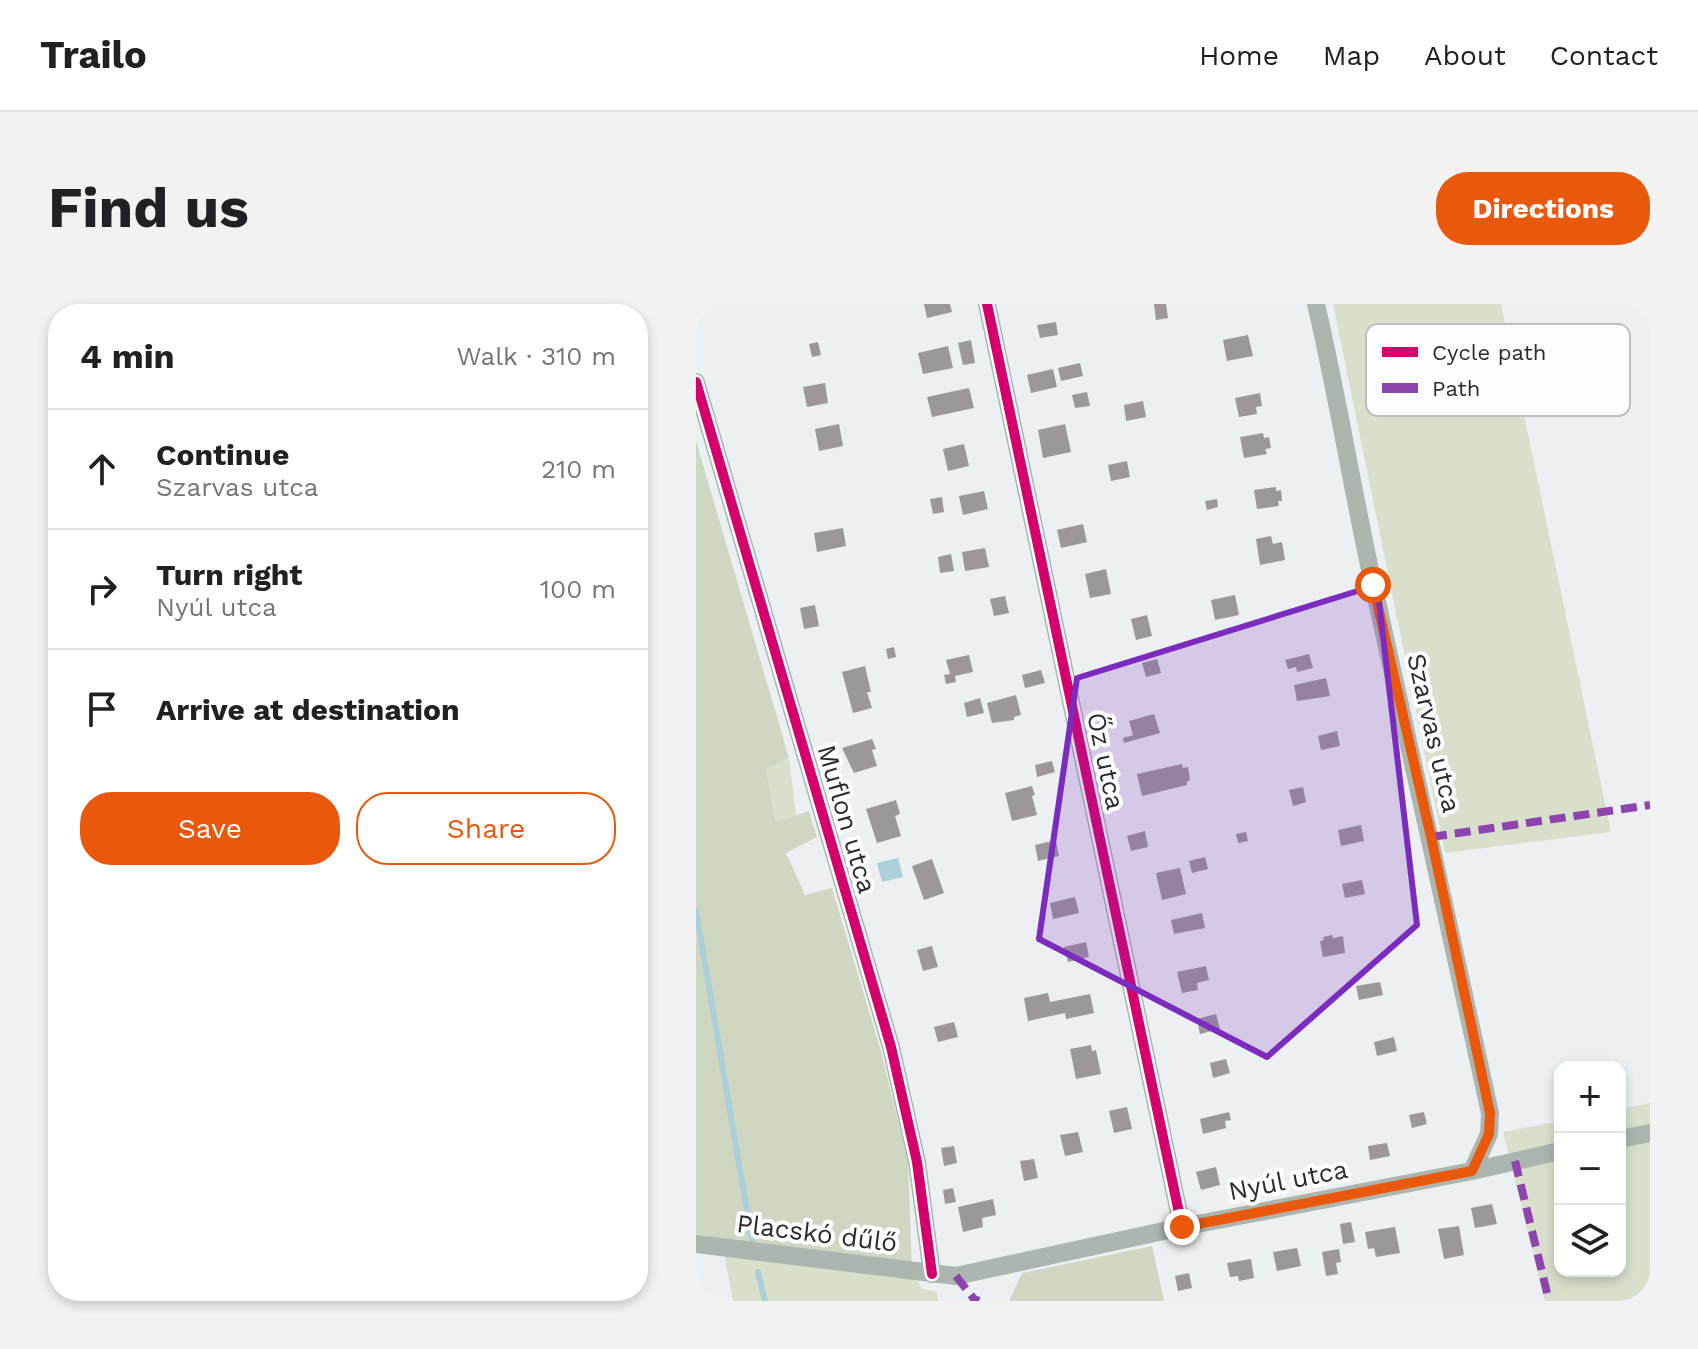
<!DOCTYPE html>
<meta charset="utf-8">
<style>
:root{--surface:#fff;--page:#f2f2f2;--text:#202124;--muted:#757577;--line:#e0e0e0;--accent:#ea580c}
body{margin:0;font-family:"Work Sans",sans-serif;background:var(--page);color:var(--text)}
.controls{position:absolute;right:24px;bottom:24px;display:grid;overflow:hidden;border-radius:16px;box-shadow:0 4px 12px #0003}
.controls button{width:72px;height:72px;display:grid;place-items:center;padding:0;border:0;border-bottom:2px solid var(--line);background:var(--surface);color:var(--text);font:40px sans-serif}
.stop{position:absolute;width:24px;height:24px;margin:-18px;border:6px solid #ea580c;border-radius:50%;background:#fff}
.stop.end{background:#ea580c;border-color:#fff;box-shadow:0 2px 8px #0008}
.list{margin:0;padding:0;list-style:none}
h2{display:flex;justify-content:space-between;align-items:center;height:104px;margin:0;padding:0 32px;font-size:34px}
h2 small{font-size:26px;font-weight:400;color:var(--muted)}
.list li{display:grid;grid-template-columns:52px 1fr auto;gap:24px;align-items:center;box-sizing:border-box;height:120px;padding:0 32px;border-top:2px solid var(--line)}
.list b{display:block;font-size:30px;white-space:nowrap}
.list p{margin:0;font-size:26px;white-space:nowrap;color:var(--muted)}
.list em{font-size:26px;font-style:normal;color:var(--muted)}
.actions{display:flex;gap:16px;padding:24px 32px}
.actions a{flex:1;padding:18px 0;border:2px solid var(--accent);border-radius:32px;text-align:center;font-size:28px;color:var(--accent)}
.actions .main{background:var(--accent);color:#fff}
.icon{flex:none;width:44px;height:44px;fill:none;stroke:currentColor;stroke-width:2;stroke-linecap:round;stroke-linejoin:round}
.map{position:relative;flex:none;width:954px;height:997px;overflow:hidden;border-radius:32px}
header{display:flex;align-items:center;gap:48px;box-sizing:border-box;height:112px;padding:0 40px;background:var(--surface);border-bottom:2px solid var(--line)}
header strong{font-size:38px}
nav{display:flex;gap:44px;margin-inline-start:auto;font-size:28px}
.intro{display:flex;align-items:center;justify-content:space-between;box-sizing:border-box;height:192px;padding:0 48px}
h1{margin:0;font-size:56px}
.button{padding:20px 36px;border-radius:32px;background:var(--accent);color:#fff;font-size:28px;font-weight:700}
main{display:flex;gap:48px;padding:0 48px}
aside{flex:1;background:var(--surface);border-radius:32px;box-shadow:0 4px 12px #0003}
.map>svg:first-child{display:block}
.green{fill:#d8e0cc}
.forest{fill:#cfd7c2}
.water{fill:#abd0d9}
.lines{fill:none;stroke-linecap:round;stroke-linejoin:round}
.stream{stroke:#abd0d9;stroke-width:6}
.building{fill:#9b979d}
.minor{stroke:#acb6af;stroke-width:18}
.quiet{stroke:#8e44ad;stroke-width:8;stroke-dasharray:16 8;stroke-linecap:butt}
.cycleway-casing{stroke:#fbfdfe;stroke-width:15}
.cycleway{stroke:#d6006c;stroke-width:10}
.route{stroke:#ea580c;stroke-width:10}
.marked{fill:#7b2cbf;fill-opacity:0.2;stroke:#7b2cbf;stroke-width:6;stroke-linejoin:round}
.labels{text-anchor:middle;stroke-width:8;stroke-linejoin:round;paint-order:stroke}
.street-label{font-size:26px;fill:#2a2b2d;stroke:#fbfdfe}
.key{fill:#fbfdfe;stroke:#bcbebf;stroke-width:2}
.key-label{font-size:22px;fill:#2a2b2d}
</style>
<header>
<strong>Trailo</strong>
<nav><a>Home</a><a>Map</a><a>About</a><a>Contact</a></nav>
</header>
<div class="intro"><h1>Find us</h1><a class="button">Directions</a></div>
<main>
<aside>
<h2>4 min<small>Walk · 310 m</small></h2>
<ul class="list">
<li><svg class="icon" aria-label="ahead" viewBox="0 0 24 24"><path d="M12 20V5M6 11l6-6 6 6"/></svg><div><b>Continue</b><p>Szarvas utca</p></div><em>210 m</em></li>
<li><svg class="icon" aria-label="right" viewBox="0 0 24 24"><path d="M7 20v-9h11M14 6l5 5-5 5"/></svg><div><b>Turn right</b><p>Nyúl utca</p></div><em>100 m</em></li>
<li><svg class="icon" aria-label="arrive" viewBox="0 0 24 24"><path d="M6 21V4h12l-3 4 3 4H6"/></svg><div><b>Arrive at destination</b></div></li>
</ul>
<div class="actions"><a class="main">Save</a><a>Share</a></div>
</aside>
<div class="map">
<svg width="954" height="997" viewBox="0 0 954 997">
<rect width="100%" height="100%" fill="#edf0f2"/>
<!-- green -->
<path class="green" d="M637 0H805L915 528 749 549Z
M93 454 100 511 80 518 70 465Z
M954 799V997H849L807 828 864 817V967H924V805Z
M26 939 216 963 225 984 241 988 242 997H37Z"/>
<!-- forest -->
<path class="forest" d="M0 137 93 454 70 465 80 518 113 507 121 533 90 549 109 591 136 584 185 747 212 858 216 963 0 936Z
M456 942 468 997H313L326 969Z"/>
<!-- water -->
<path class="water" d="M202 554 207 573 186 578 181 559Z"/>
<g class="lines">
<!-- stream -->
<path class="stream" d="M0 607 56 936
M62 968 69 997"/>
</g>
<!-- building -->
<path class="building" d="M228 0H254L256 8 231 14Z
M458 0H470L472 14 460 16Z
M360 18 362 31 344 34 341 21Z
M552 31 557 52 531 57 527 36Z
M275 36 279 59 267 61 262 39Z
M122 38 125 51 116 53 113 40Z
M252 42 257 64 227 70 222 49Z
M384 59 387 72 365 77 362 64Z
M357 65 361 83 335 89 331 71Z
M129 79 132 99 111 103 107 83Z
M273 84 278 104 236 113 231 93Z
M391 88 394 102 379 104 376 91Z
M564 89 566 102 560 103 561 110 543 113 539 94Z
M447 97 450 113 430 117 428 101Z
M143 120 147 142 123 147 119 125Z
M369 120 375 148 347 154 342 126Z
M567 129 568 134 573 133 575 144 569 145 571 150 548 154 544 133Z
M268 140 273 162 252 167 247 145Z
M431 157 434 173 415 177 412 161Z
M580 183V187L585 186 586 197H582L583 202 561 205 558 186Z
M288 187 292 205 267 211 263 192Z
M246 193 248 208 237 210 234 195Z
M521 195 522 203 511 206 509 197Z
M387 220 391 238 365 244 361 226Z
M147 224 150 242 121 248 118 229Z
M575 232 577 240 586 238 589 256 564 261 560 235Z
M289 244 293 263 269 267 266 248Z
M255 250 258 267 244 269 242 253Z
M410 265 415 290 394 294 389 270Z
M539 291 543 311 519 316 515 296Z
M309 292 313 309 298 312 294 295Z
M119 301 123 322 108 325 104 304Z
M451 311 456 332 440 336 435 315Z
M198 343 200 353 192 355 190 345Z
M613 350 617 364 601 368 600 363 592 365 589 356Z
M273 351 277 368 259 372 260 378 250 380 248 371 254 370 250 356Z
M461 355 465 369 450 373 446 359Z
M169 362 175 388H171L176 404 157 409 146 368Z
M345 366 349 379 329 384 326 371Z
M630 374 634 392 601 397 598 381Z
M320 391 325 411 318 413V416L296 419 291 399Z
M284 394 288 409 271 413 268 399Z
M458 410 464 429 428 439 427 434 437 431 433 417Z
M641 427 644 442 625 446 622 432Z
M176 435 180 445 176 446 181 462 158 469 146 444Z
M356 457 359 468 341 473 339 461Z
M486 460 487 464 492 463 494 476 491 478V481L446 492 441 470Z
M336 482 339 491 336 492 341 511 316 517 309 489Z
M607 483 610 498 597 502 593 486Z
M200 496 204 510 199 512 205 532 181 539 170 505Z
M665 521 668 537 645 542 642 526Z
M449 527 452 543 435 547 431 532Z
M550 528 552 537 542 539 540 530Z
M360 536 363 552 342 557 339 541Z
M509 553 512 565 496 569 493 557Z
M236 555 248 589 228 596 216 562Z
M484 564 490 590 466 596 460 569Z
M666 576 669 590 649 594 646 580Z
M379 593 383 609 357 615 354 599Z
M506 609 509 624 478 630 475 616Z
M636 631 637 634 647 632 649 649 627 653 624 637 628 636 627 633Z
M390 638 393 653 372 658 368 643Z
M236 642 242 663 227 667 221 646Z
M510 662 513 676 501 679 502 686 486 689 481 668Z
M684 678 687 691 663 696 660 682Z
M352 689 354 698 394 690 398 709 370 715 369 709 332 717 328 694Z
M520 710 524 725 504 730 501 715Z
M258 718 262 733 242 738 238 723Z
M698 733 701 747 681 752 678 738Z
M395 741 396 747 400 746 405 770 380 775 374 745Z
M530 755 534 769 517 774 514 759Z
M431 803 436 825 418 829 413 807Z
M533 808 535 816 529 817 530 824 507 830 504 815Z
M728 808 731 820 716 824 713 811Z
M382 828 387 848 369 852 364 831Z
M691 839 694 852 674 856 672 842Z
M258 842 261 859 248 862 245 844Z
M338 855 342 874 328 877 324 857Z
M520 863 524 881 505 886 500 868Z
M257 884 260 898 249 900 247 886Z
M297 895 300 911 286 914 287 923 267 928 262 903Z
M796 900 801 920 779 924 775 904Z
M655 918 659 938 647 940 644 920Z
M763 922 768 951 748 955 742 925Z
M699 923 704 949 680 953 678 944 672 945 669 928Z
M601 944 605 962 581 967 577 948Z
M643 945 645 958 640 959 642 970 630 972 626 948Z
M555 955 558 974 543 977 542 972 534 973 531 959Z
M493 969 496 984 482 987 479 972Z"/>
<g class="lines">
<!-- minor -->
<path class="minor" d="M291 0 486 923
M620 0C642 94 657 190 678 284 716 459 757 634 794 809L793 830 776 867
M0 78 195 743 221 858 236 970
M924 835 954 829
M0 940 260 972 486 923 776 867 864 847"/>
<!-- quiet -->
<path class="quiet" d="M735 533 954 501
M819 857 853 997
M260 972 278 995 283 997"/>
<!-- cycleway casing -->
<g class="cycleway-casing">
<path id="cycleway" d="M291 0 486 923
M0 78 195 743 221 858 236 970"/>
</g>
<!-- cycleway -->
<use href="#cycleway" class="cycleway"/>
</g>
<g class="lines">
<!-- route -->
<path class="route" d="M486 923 776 867 793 830 794 809 735 533 677 281"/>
</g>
<!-- marked area -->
<path class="marked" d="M681 281 721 621 571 753 343 635 381 374Z"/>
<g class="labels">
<!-- street labels -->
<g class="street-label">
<text transform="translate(738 429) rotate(77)" y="9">Szarvas utca</text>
<text transform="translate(410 457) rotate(78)" y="9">Őz utca</text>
<text transform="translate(151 515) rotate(74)" y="9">Muflon utca</text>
<text transform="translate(592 876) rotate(-11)" y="9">Nyúl utca</text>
<text transform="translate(121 929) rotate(7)" y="9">Placskó dűlő</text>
</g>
</g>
<!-- legend -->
<rect x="670" y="20" width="264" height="92" rx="12" class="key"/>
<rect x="686" y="43" width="36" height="10" fill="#d6006c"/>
<rect x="686" y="79" width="36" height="10" fill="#8e44ad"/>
<g class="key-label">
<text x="736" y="56">Cycle path</text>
<text x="736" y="92">Path</text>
</g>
</svg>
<div class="controls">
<button>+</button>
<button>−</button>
<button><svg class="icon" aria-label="layers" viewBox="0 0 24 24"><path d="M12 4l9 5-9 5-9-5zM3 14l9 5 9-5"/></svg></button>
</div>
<div class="stop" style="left:677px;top:281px"></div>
<div class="stop end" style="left:486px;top:923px"></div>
</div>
</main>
